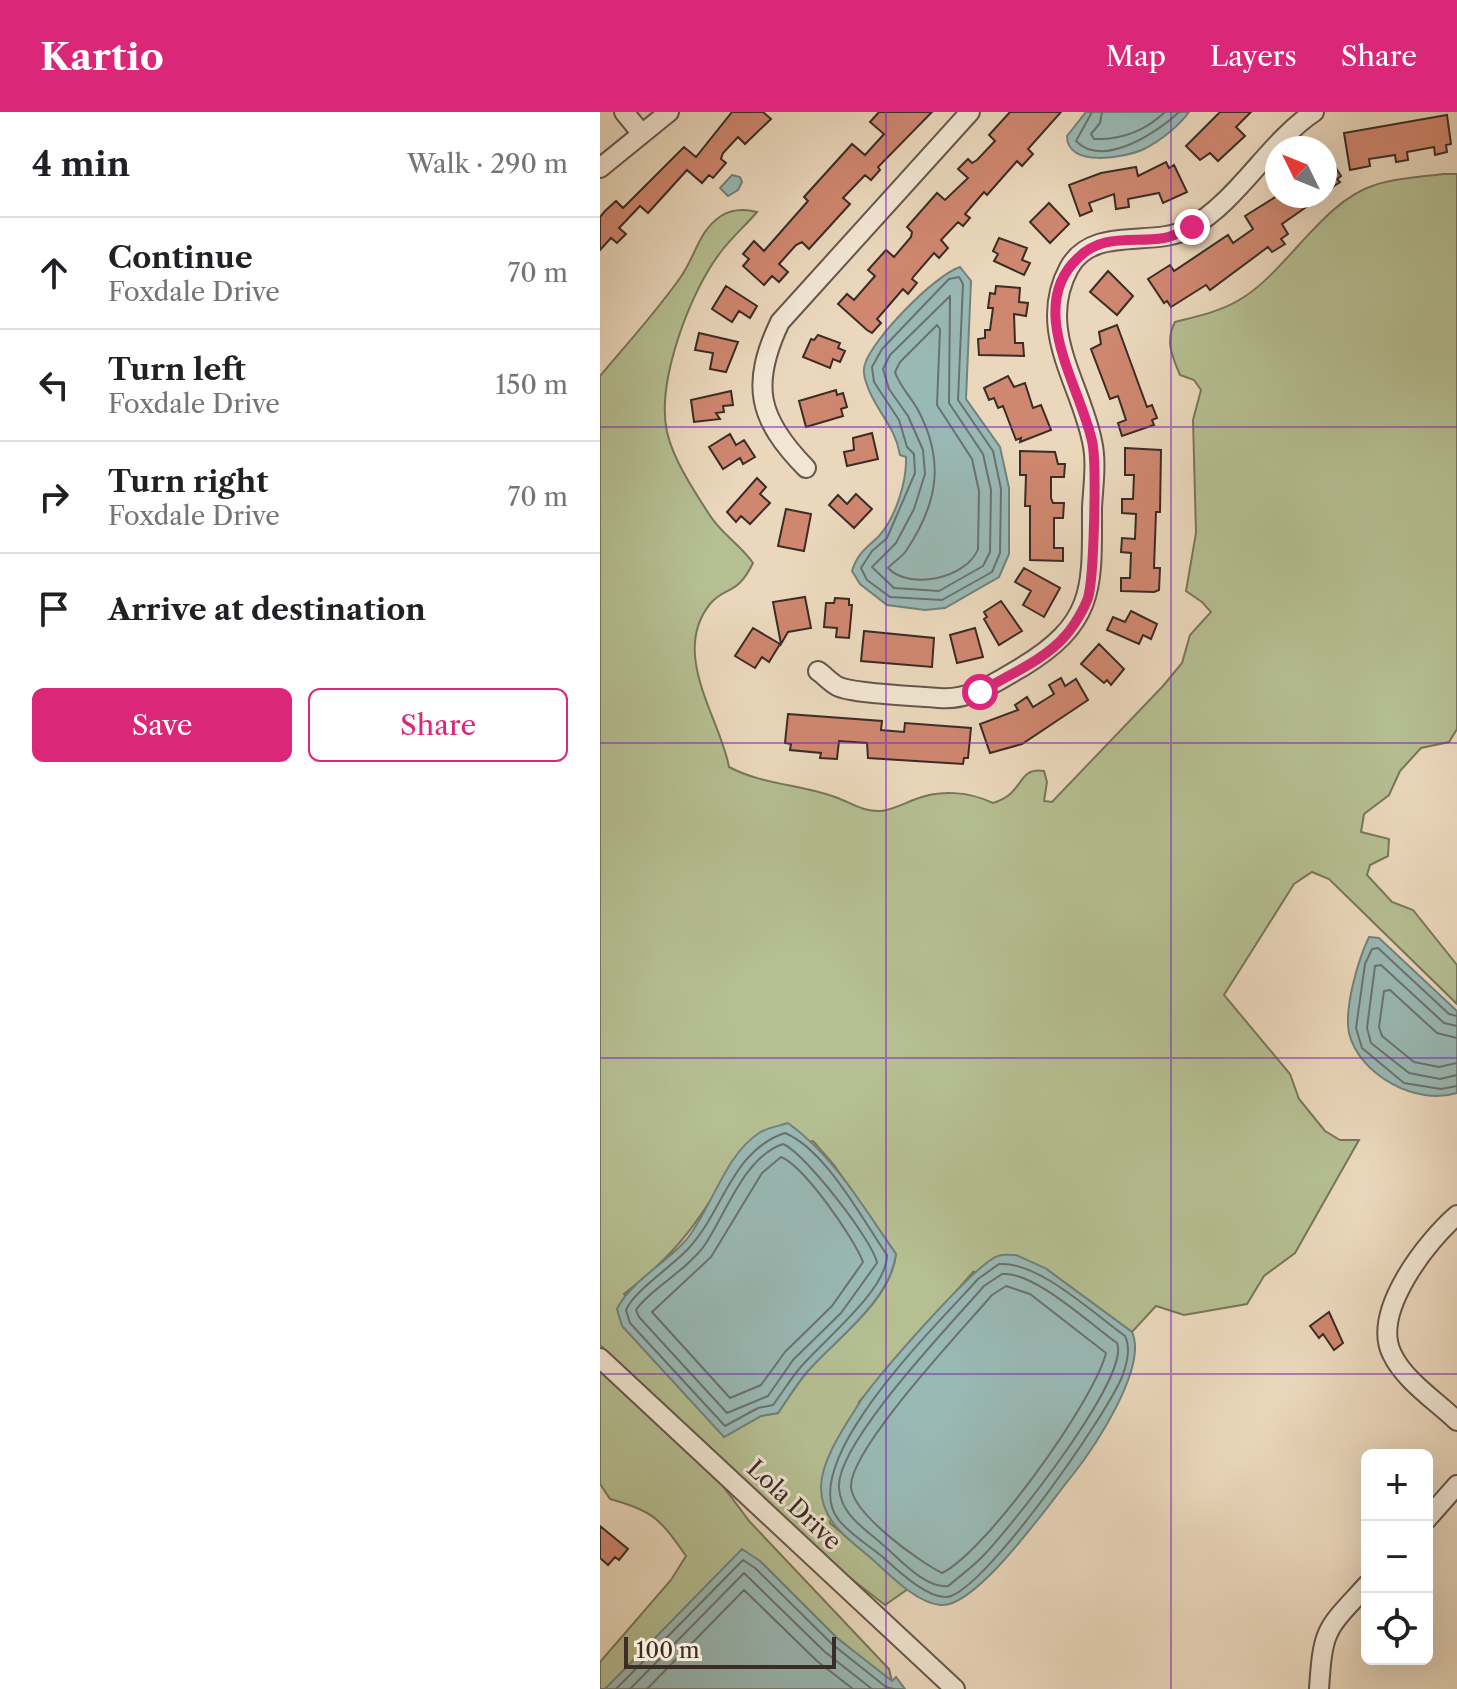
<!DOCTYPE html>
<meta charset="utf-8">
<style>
:root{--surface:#fff;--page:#f6f6f6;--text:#202124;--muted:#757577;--line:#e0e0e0;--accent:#db2777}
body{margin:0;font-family:"Libre Caslon Text",serif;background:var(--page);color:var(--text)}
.controls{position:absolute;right:24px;bottom:24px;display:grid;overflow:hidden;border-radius:12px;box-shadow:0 8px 32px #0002}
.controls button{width:72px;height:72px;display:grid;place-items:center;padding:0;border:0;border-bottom:2px solid var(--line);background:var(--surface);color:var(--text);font:40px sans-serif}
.compass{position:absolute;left:665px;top:24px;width:72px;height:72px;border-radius:50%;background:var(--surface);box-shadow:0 8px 32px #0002;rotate:313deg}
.scale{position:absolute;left:24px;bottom:20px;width:212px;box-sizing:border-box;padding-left:8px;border:4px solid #3b2c27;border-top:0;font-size:22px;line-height:28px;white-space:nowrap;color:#3b2c27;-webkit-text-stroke:6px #f2e6d3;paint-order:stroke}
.stop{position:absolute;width:24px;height:24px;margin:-18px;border:6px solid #db2777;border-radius:50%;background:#fff}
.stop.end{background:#db2777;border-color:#fff;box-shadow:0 2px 8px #0008}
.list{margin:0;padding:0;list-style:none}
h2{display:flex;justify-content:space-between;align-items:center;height:104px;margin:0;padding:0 32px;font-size:34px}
h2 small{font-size:26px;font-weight:400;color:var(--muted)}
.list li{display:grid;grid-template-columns:52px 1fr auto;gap:24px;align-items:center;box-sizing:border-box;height:112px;padding:0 32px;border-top:2px solid var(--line)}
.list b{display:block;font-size:30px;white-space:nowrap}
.list p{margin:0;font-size:26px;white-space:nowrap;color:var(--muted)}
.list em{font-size:26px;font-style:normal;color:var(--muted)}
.actions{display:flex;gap:16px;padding:24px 32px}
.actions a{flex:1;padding:18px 0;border:2px solid var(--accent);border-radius:12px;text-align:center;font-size:28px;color:var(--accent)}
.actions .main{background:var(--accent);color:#fff}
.icon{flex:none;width:44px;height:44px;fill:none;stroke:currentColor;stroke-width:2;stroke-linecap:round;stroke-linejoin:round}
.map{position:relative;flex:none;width:857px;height:1577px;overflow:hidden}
header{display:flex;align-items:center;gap:48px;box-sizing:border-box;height:112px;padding:0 40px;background:var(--accent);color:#fff}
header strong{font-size:38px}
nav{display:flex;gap:44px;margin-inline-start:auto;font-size:28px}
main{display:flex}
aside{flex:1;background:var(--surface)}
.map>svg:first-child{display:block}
.green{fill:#b5bf92;stroke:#78765c;stroke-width:2;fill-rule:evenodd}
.water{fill:#99b9b5;stroke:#73817c;stroke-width:2}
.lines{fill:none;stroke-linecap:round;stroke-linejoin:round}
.shore{stroke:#6a726e;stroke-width:2}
.building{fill:#cf876f;stroke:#3b2c27;stroke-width:2}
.minor-casing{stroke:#67574c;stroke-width:22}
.minor{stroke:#f2e6d3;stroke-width:18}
.route{stroke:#db2777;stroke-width:10}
.grid{fill:none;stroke:#7b2cbf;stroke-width:2;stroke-opacity:0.55}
.labels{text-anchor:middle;stroke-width:6;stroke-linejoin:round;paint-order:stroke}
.street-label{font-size:24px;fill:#3b2c27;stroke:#f2e6d3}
</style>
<header>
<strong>Kartio</strong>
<nav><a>Map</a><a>Layers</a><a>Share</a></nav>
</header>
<main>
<aside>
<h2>4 min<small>Walk · 290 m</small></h2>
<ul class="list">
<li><svg class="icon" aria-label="ahead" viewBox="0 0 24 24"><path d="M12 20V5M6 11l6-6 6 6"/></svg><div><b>Continue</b><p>Foxdale Drive</p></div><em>70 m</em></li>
<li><svg class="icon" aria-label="left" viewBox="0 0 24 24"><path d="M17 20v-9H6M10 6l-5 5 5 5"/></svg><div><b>Turn left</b><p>Foxdale Drive</p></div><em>150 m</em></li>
<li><svg class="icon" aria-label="right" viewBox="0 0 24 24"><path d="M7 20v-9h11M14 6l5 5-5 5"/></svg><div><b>Turn right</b><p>Foxdale Drive</p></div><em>70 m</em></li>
<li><svg class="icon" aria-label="arrive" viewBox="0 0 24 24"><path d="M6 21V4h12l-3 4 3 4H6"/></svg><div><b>Arrive at destination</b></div></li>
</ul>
<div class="actions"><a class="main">Save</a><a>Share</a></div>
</aside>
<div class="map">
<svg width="857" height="1577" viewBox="0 0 857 1577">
<rect width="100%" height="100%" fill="#ebd8bc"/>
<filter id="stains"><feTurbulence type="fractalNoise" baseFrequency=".0025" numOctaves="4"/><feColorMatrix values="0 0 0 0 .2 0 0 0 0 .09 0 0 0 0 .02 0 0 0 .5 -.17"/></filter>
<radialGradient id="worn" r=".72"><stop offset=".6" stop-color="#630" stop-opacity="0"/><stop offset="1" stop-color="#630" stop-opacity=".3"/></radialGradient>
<!-- green -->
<path class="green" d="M843 62H857V617L849 630 821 636 800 659 789 683 764 702 761 720 789 727 788 744 770 753 767 763 792 790 813 798 857 853V892L729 767 712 760 694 772 624 883 690 962 699 987 725 1019 740 1028H759L695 1141 664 1164 647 1192 584 1203 556 1194 532 1220 445 1156 373 1160 259 1290 230 1411 308 1477 285 1493 240 1458 0 1233V264C27 232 56 200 80 166 95 146 98 119 121 104 132 97 145 97 157 100 145 114 131 126 120 141 90 180 56 270 67 320 73 347 94 379 109 402 121 422 140 432 153 451 137 484 125 474 110 492 70 542 120 606 129 655 163 673 200 672 235 685 252 691 263 700 281 699 292 698 305 691 316 687 340 677 370 680 393 691 426 681 416 655 444 659L447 670 444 689 452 690 563 574 582 551 590 523 611 500 602 490 586 479 596 421 593 308 601 278 594 268 580 263C572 244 565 229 575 210 599 204 623 199 644 185 689 156 723 89 775 73 796 66 821 65 843 62ZM213 1029 234 1053 296 1142C290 1191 237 1225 207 1260 196 1273 187 1288 178 1301L161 1304 124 1325 24 1182C83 1137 101 1105 138 1043Z
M0 1255 122 1373 150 1410 289 1557 292 1570 237 1526 160 1449 5 1577H0V1550L71 1468 86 1444C60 1407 54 1399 10 1387L0 1372Z"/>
<!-- water -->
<path class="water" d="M486 0H589C579 14 560 29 544 37 525 46 467 56 467 24Z
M132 63 140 65 142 70 138 78 128 84 120 76Z
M360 155 371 169 366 287 400 335 409 376V442L399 465 345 496 325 498 287 493 260 472 252 459C258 440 267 436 279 424 296 405 307 369 306 345L300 343C295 312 274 298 266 270 264 265 263 257 265 252 273 226 335 163 360 155Z
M769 825 779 826 857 899V981C817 994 759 963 749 921 744 896 758 848 769 825Z
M188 1011C235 1045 264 1096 296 1142 290 1189 236 1227 207 1260 196 1273 187 1288 178 1301L161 1304 124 1325 22 1214 17 1197C31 1169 65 1152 86 1128 112 1097 124 1044 159 1021 166 1016 179 1014 188 1011Z
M416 1143 445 1156 532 1220C548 1255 495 1335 471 1365 448 1393 376 1497 340 1493 315 1490 289 1462 271 1446 247 1426 221 1409 221 1375 221 1349 244 1315 258 1293 272 1269 377 1150 398 1144 403 1142 411 1143 416 1143Z
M142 1437 160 1449 237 1526 292 1569 296 1565 305 1577H5Z"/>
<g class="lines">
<!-- shore -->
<path class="shore" d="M492 0 476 29C503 57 558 20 579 0
M502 0 500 11 491 22 494 27C521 28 545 19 565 0
M359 165 363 172 358 288 393 339 401 377 400 441 392 460 342 488 290 485 267 468 261 456 272 439 287 426 315 361 314 342 307 335 299 308 274 270 272 255 282 237 323 194 349 167Z
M350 184 349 291 383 342 391 378 390 440 383 454 339 479 294 476 272 455 296 431 314 397 325 362 323 338 308 304 289 277 283 257 290 243Z
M337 213 340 217 337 293 372 347 379 379 378 437C367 466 310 479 288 456 293 450 301 446 306 439 338 391 345 349 318 298 311 285 300 275 295 260L300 250Z
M857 904 849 902 778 836 772 837 765 852 756 916 762 936 804 971 841 977 857 974
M857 914 844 911 781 853 775 854 767 916 771 931 809 961 840 967 857 963
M857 926 837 921 790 878 784 879 779 915 782 924 814 950 839 955 857 951
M185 1021C226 1038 262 1107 287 1143 287 1179 221 1230 199 1257 190 1268 182 1281 173 1293L158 1296 125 1314 30 1211 26 1198C34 1179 71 1155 88 1137 123 1100 132 1038 185 1021Z
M183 1032C204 1040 274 1130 277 1151L241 1201 193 1248 168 1284 127 1301 39 1205 36 1198C48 1179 87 1158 104 1134 126 1102 144 1045 183 1032Z
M181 1045C204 1054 254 1126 263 1150L232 1194 185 1240 161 1273 130 1286 52 1200 111 1145 162 1061Z
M399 1152C438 1149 493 1201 525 1224 531 1236 527 1252 522 1265 504 1307 391 1469 351 1484 332 1491 297 1458 284 1446 270 1434 249 1422 238 1407 195 1349 341 1209 378 1167Z
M402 1162C434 1159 490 1212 517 1231 531 1265 409 1418 381 1446 371 1456 359 1465 348 1474 325 1477 299 1446 282 1432 264 1416 241 1403 239 1376 235 1332 353 1210 384 1174Z
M406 1174 430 1182 506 1241C494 1289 386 1440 342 1461 318 1449 253 1402 251 1375 249 1337 364 1216 392 1183Z
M16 1577 143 1448 155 1456 232 1532 286 1575 294 1577
M30 1577 144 1461 225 1540 272 1577
M47 1577 144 1478 217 1549 253 1577"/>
</g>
<!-- building -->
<path class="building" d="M132 0H163L171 7 145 32 138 25 123 41 121 47 126 51 113 66 109 63 102 71 87 58 48 101 40 94 19 116 26 122 17 131 11 126 0 138V105L5 99 16 89 23 96 84 35 96 45Z
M279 0H332L278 55 280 58 271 68 265 63 243 86 250 92 209 137 202 130 196 133 179 152 188 160 179 170 172 164 164 173 143 154 149 147 143 142 154 129 164 139 208 89 204 85 252 32 265 43 284 22 270 10Z
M410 0H461L428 37 433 42 422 54 417 49 387 83 384 80 365 102 370 106 363 114 358 110 341 128 348 136 339 146 334 141 314 164 312 167 317 171 308 182 303 177 277 207 281 211 272 221 267 218 238 192 247 182 254 188 275 164 268 158 286 138 294 145 311 125 312 120 307 115 337 81 345 88 368 66 358 57 368 47 372 51 377 48 395 29 389 23Z
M620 0H651L636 15 645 24 618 49 610 41 600 48 586 34Z
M847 3 851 32 846 33 847 40 835 43 834 35 807 40 808 48 796 50 795 43 769 47 770 54 750 58 744 21Z
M725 39 741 64 737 67 740 70 725 80Z
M566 50 569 56 574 53 587 80 563 91 559 81 528 87 529 95 516 97 514 82 489 91 492 99 480 104 469 73 501 61 536 55 538 64Z
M677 84H722L682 112 688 122 681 127 685 132 672 140 668 135 610 178 606 173 571 195 567 189 564 191 548 167 570 153 574 159 628 123 633 131 653 117 645 104Z
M449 91 469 112 450 131 430 110Z
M399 126 427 136 422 148 430 151 424 163 394 149 398 142 393 139Z
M508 159 533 184 517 203 490 180Z
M126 174 157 194 150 206 139 199 132 210 112 197Z
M396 174 420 176 419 190 428 191 426 204 414 202 415 231H423L424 244 379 243 378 227 385 226V218H390L393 196H388L390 181 395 182Z
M517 213 547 295 552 293 557 306 552 308 554 313 522 324 518 311 526 308 518 284 510 287 491 237 501 232 499 220Z
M99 221 138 230 126 260 110 257 113 241 95 238Z
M218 223 240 231 238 236 245 239 240 250 233 247 230 256 203 245 211 227 214 228Z
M408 264 414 275 425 271 433 296 441 293 451 318 420 330 421 326 416 328 403 294 398 296 394 286 389 288 384 276Z
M236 278 237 283 243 281 247 295 241 297 243 304 206 315 199 289Z
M131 279 133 293 123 294 124 300 116 301 120 307 94 310 91 288Z
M272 321 278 347 247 354 244 340 254 338 253 326Z
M130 322 136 333 144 328 155 345 143 352 140 346 123 357 109 335Z
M525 336 561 338 560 400H556L554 456H560L559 478 554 480 521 479V466H530L531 441 521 440 522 426 535 427 536 402 522 401V387H533L534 363H525Z
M420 339 455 340 458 352H465L464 365H451V386L453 391H464L463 406H454V436H463V449L430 448V394H425L426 363H420Z
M157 366 166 375 160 382 170 391 150 412 141 404 136 410 127 400Z
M256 382 272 397 254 416 229 393 238 383 247 392Z
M186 397 211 402 204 439 178 434Z
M424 456 460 476 444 505 423 493 431 479 415 470Z
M205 485 211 516 188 520 181 532 173 490Z
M235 486 249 487V493H252L249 526 236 525 237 516 224 515 226 491H234Z
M401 489 422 519 399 533 384 507 387 505 384 500Z
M531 499 557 512 551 527 543 523 539 532 507 518 513 505 525 510Z
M153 516 180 532 169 550 162 545 155 556 135 544Z
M375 516 383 545 357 551 350 523Z
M264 519 334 526 332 555 261 549Z
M499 532 524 557 511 573 507 568 504 571 481 552Z
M461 566 465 574 476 567 488 588 422 632 390 641 380 612 418 598 415 593 427 585 433 595 454 582 449 573Z
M188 602 282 609 281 618 304 620 305 611 371 616 368 646H364L363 652 268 646 267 631 239 629 237 647 220 646 221 641 190 638 191 632 185 631Z
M729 1200 743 1231 734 1238 723 1222 719 1226 710 1214Z
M0 1414 28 1437 19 1448 15 1445 8 1453 0 1446Z"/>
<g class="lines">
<!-- minor casing -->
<g class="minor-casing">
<path id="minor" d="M24 0 42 22
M0 56 69 0
M206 356C158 307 150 273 180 210L370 0
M218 559C224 563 230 570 237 574 252 582 318 584 339 586 370 589 396 570 422 555 496 510 492 475 492 396 493 375 497 350 492 329 480 270 436 217 469 156 493 112 554 137 590 116 639 88 668 31 714 0
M857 1103C827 1129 771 1200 792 1242 804 1268 836 1289 857 1309
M0 1246 355 1577
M827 1407 857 1373
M719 1577C723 1515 726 1518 767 1473"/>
</g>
<!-- minor -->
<use href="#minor" class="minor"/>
</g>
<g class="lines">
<!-- route -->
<path class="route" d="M380 580C408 563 445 548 466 523 474 514 484 497 488 486 494 465 497 350 492 329 480 274 425 195 478 146 503 121 533 131 564 126 573 125 583 119 592 115"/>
</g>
<!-- grid -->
<path class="grid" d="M286 0V1577M571 0V1577M0 315H857M0 631H857M0 946H857M0 1262H857"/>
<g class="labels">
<!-- street labels -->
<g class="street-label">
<text transform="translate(194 1393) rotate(43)" y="8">Lola Drive</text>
</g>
</g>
<rect width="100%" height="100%" filter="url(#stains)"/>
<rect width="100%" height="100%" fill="url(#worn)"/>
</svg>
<div class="controls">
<button>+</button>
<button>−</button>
<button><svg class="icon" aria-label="locate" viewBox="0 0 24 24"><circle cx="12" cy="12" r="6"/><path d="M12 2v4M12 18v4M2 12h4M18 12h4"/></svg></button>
</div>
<svg class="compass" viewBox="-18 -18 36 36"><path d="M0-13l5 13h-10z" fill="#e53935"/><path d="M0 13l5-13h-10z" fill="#757577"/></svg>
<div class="scale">100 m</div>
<div class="stop" style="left:380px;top:580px"></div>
<div class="stop end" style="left:592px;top:115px"></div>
</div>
</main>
